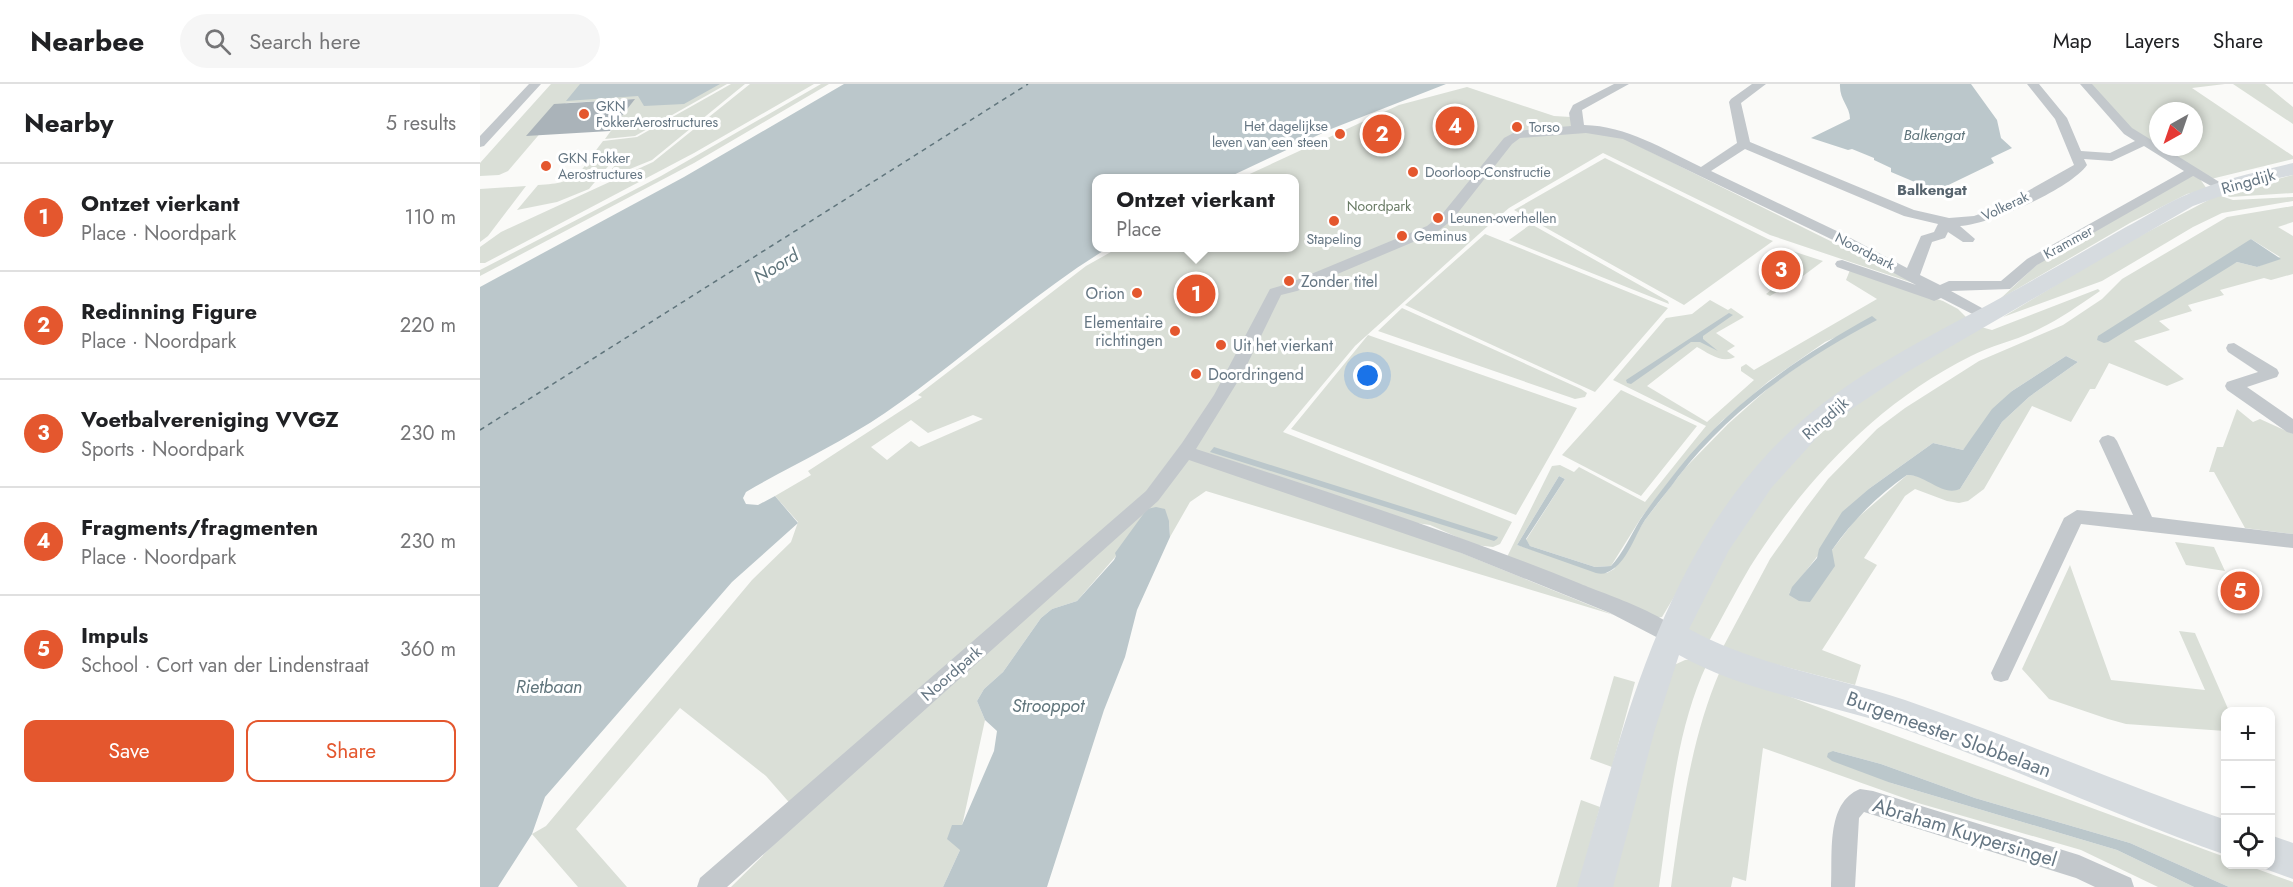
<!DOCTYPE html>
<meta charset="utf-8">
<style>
:root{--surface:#fff;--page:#f6f6f6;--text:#202124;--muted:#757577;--line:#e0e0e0;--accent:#e4572e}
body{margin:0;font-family:Jost,sans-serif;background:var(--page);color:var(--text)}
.controls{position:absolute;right:18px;bottom:18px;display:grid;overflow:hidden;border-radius:12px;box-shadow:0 3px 9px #0003}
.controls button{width:54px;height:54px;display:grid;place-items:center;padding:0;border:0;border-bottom:2px solid var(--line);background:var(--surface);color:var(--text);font:30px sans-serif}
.compass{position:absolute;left:1669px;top:18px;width:54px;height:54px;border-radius:50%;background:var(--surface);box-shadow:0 3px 9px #0003;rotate:220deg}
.you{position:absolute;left:888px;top:292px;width:21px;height:21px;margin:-15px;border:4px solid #fff;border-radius:50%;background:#1a73e8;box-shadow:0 0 0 9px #1a73e833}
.badge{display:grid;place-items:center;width:39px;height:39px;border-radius:50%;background:var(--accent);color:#fff;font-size:20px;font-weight:700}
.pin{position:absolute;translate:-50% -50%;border:3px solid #fff;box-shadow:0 2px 6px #0006}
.popup{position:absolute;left:612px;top:90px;width:207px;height:78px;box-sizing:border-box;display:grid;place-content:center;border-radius:12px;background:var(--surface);filter:drop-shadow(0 2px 4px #0005);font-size:20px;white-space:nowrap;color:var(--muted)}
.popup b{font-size:22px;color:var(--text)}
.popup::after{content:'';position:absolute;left:50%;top:100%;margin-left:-12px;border:12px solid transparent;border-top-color:var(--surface)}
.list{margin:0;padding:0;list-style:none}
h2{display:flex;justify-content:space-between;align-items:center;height:78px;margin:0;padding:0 24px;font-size:26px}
h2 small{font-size:20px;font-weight:400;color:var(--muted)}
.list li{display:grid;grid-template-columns:39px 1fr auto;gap:18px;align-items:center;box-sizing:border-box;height:108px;padding:0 24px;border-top:2px solid var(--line)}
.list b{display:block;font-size:22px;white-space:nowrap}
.list p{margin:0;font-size:20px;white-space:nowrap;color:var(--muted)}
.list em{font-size:20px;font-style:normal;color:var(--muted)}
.actions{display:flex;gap:12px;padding:18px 24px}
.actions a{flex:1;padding:14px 0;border:2px solid var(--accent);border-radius:12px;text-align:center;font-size:21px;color:var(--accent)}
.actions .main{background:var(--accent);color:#fff}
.icon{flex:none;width:33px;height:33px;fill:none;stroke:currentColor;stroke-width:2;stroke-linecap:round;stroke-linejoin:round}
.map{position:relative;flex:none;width:1813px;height:803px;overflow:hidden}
header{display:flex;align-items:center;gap:36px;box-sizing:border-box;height:84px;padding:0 30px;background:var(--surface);border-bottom:2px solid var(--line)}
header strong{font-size:28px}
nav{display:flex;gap:33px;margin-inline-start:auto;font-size:21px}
.search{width:420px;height:54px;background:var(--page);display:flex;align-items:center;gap:15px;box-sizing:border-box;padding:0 21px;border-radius:33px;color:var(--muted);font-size:22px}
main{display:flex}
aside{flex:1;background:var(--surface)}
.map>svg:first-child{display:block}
.green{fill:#dadfd7;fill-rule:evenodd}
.water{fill:#bbc7cb}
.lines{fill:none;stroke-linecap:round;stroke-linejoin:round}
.ferry{stroke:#60757c;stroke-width:1.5;stroke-dasharray:5 4.5;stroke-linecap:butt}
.building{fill:#aab3b9}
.street{fill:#c3c8cc;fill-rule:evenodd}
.secondary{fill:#d6dbdf;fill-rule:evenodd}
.poi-dot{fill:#e4572e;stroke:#fff;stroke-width:2}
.labels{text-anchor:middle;stroke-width:6;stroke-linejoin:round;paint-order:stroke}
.far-poi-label{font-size:14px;fill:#657683;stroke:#fff;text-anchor:start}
.far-park-label{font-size:14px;fill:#687a64;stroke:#fff}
.far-street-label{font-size:14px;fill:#657683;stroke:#fff}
.far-water-label{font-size:15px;font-style:italic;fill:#60757c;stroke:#fff}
.far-neighbourhood-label{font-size:15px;font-weight:bold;fill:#57646e;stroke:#fff}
.street-label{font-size:16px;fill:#657683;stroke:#fff}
.poi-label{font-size:16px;fill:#657683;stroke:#fff;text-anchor:start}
.water-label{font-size:18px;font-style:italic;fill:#60757c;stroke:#fff}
.near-street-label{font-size:20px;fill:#657683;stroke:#fff}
</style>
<header>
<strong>Nearbee</strong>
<div class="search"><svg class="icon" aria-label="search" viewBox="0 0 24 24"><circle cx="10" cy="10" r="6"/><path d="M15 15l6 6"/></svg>Search here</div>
<nav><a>Map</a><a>Layers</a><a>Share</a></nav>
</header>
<main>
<aside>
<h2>Nearby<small>5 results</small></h2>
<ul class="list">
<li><span class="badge">1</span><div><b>Ontzet vierkant</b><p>Place · Noordpark</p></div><em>110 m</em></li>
<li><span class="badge">2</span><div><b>Redinning Figure</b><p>Place · Noordpark</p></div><em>220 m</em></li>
<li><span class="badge">3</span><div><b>Voetbalvereniging VVGZ</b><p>Sports · Noordpark</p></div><em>230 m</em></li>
<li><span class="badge">4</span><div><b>Fragments/fragmenten</b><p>Place · Noordpark</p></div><em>230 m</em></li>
<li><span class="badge">5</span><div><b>Impuls</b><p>School · Cort van der Lindenstraat</p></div><em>360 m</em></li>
</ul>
<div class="actions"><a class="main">Save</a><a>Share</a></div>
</aside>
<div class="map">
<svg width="1813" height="803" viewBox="0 0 1813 803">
<rect width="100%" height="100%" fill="#fafaf8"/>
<!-- green -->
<path class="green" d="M71 0H247L155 52 125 55 154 15 86 19 28 87 19 91 0 92V79Z
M251 0H265L172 76 123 96 135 81 130 80 109 105 77 118 37 126 58 101C101 99 98 89 123 57L157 53Z
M270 0H334L214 69 5 179H0V163L21 148 173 78Z
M341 0H349L214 79 0 192V186L181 92Z
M1611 0H1745L1712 4 1813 72V75L1731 95 1678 63H1714V27H1678V63L1649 45Z
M1753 0H1785L1813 23V40Z
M987 3 1074 32 1091 33 1093 38 1145 55 1439 201 1290 151 1123 69 1029 124 1009 141 875 262 803 348 1032 438 1020 460 1013 463 995 461 950 441 936 439 952 457 1134 531 726 407 710 418 690 453 689 437 636 472 597 517 572 525 561 534 523 588 504 605 497 617 505 636 482 742 480 766 463 803H251L335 720 314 724 286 692 200 624 96 745 147 803H98L52 750 66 742 272 496 311 458 318 438 295 412 331 391 328 387 442 313 438 311 606 182 638 164H815V94H761L919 21ZM493 331 503 335 439 363 431 357 407 376 391 363 431 336 448 349Z
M1125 74 1288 155 1293 157 1204 221 1034 126Z
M1711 91 1720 95 1727 105 1707 110 1650 139 1520 215 1561 177Z
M1813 91V109L1750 113 1742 110Z
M46 102 8 152 0 158V105Z
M1738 111 1753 116 1813 113V117L1742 129 1713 143 1622 197 1523 233 1635 165Z
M1813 122V138L1798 143 1813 152V190L1791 196 1784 194 1740 206 1744 211 1708 221 1712 227 1679 237 1690 246 1654 257 1704 295 1687 302 1629 279 1615 305H1610L1591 338 1552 322 1504 405 1488 417 1479 419 1467 417 1435 405 1425 412 1384 474 1397 481 1342 566 1381 581 1375 601 1263 572 1242 565 1290 475 1326 424 1348 395 1397 345 1425 324 1499 277 1583 241 1622 215 1642 195 1747 133ZM1771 155 1800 173 1777 183 1757 178 1744 184ZM1586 272 1598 278 1549 313 1522 338 1480 405C1459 409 1447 390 1427 391L1375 436 1352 466 1309 509 1390 404 1453 359 1483 366 1532 307Z
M1051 140 1188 217 1189 220 1029 156Z
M1005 150 1188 224 1115 308 925 221Z
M1303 164 1343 177 1323 192 1290 212 1286 210 1314 188 1286 174Z
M1370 186 1463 217 1478 225 1488 235 1360 310 1239 438 1182 533 1175 534 1027 473 1072 382 1080 381 1094 388 1099 383 1165 418 1226 342 1133 296 1186 234 1212 230 1230 216 1248 226 1251 224 1264 233 1236 249 1255 262 1247 267 1255 273C1242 280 1228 269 1217 263L1167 302 1227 338 1274 296 1261 287V283L1266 280 1274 286 1397 215 1366 196ZM1397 235 1349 261 1293 300 1248 340 1205 384 1165 436 1134 485 1127 489 1037 461 1079 392 1085 395 1046 456 1050 462 1115 483 1131 482 1161 434 1201 382 1242 337 1289 297 1345 258Z
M1618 205 1620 207C1601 220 1580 235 1559 245 1537 256 1512 261 1491 272 1397 319 1325 396 1270 483 1255 508 1242 534 1228 559L1208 549 1209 534C1237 486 1263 433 1298 390 1350 325 1431 286 1501 243L1512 246Z
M922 224 1101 305 1107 309 1105 313 1095 315 898 247Z
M888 251 1097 324 1036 431 811 345Z
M1141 306 1217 342 1161 412 1082 371Z
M1757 325 1773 338 1780 335 1813 350V450L1765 444 1734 388H1729L1737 363H1743Z
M1695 458 1734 463 1745 487 1706 481Z
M1590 481 1631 596 1725 606 1699 547 1715 549 1749 627 1746 628 1745 647 1646 640 1628 635 1569 615 1542 585Z
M1217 575 1227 580C1195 648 1190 729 1179 803H1126L1192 582 1205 576Z
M1240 587 1745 773 1746 780 1766 781 1813 798V803H1749L1650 759 1495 714 1401 680 1353 667 1411 699 1637 766 1714 803H1678L1601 766 1438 719 1283 664 1266 797 1253 793 1251 803H1191C1201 731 1211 654 1240 587Z
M1134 592 1155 598 1132 683 1110 675Z
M1101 716 1120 723 1098 803H1076Z"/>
<!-- water -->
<path class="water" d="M100 0H240L204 20 164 22 158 12 86 17Z
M364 0H966L851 45 747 94H617V164H628C549 212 481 277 405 329 361 359 312 381 266 408L263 414 266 420 278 421 295 412 318 439 252 498 65 713 52 750 18 803H0V203L204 93Z
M1360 0H1491L1517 36 1521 54 1532 64 1511 74 1514 79 1456 107 1411 88V84L1394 76V74L1372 65 1368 66 1331 54 1370 35C1370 22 1359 16 1360 0Z
M1771 155 1801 175 1777 183 1757 178 1628 258 1624 259 1617 256 1618 252Z
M1249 229 1253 231 1223 252V255L1238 267 1220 258H1211L1151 300 1147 299 1146 296Z
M1392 232 1397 236C1323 275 1250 325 1198 393 1188 407 1176 421 1165 436 1155 451 1148 475 1133 485 1127 489 1123 491 1116 489L1037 461 1079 392 1085 395 1046 455 1050 462 1115 483 1131 482C1143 469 1151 451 1160 436 1172 418 1186 401 1199 384 1251 319 1320 272 1392 232Z
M1586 272 1598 278 1549 313 1522 338 1480 405C1462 413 1445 390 1427 391 1398 411 1372 437 1352 466L1355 482 1330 518 1319 517 1309 511 1312 503 1337 474 1339 465 1362 428 1390 404 1453 359 1483 366 1512 325 1532 307Z
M734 363 1018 453 1017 455 1014 457 730 368Z
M676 423 685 425 689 437 690 453 657 526 645 573 624 626 567 803H463L480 766 467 755 472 741H482L514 667 517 647 505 636 497 617 504 605 523 588 561 534 572 525 597 517 634 476 636 472 635 469 667 425Z
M1353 667 1401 680 1495 714 1650 759 1749 803H1714L1637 766 1411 699 1352 677 1347 673 1348 669Z"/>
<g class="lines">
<!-- ferry -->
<path class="ferry" d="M0 346 548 0"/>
</g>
<!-- building -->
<path class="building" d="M155 15 130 47 46 52 74 20Z"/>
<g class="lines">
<!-- street -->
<path class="street" d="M49 0H61L4 62 0 63V52Z
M1134 0H1149L1102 26 1104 41C1147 42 1183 65 1221 83L1257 59 1249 18 1251 15 1272 0H1286L1261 19 1270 58 1434 126 1469 134 1494 132 1521 122 1594 81 1575 35 1547 0H1559L1587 34 1601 67 1630 69 1655 57 1644 50 1600 0H1612L1652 44 1678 60V63H1683L1749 104 1742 108 1713 92 1557 181 1530 205 1471 207 1511 229 1514 232 1511 235 1506 237 1461 214 1454 217 1449 215 1357 183 1355 180 1357 177 1362 176 1436 201 1353 156 1143 55 1106 49 1040 54 1032 60 973 135 957 148 817 207 801 211 763 289 716 365C846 407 975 449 1101 500 1122 509 1192 532 1201 551L1198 557 1191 560 1184 557 1130 529 981 469 709 376 678 417 247 803H217L220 794 666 407 702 359 734 311 790 205 807 200 947 142 963 129 1024 54 1037 47 1091 42 1089 29 1093 21ZM1664 62 1704 87 1547 175 1521 197H1469L1460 201 1440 191 1452 158 1465 154 1468 148 1483 158H1493L1495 155 1480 142C1511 140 1590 105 1607 81L1604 75 1632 77ZM1265 65 1424 132 1458 140 1454 148 1441 152 1427 184 1363 150 1231 87Z
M1754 259 1797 285 1799 289 1797 293 1767 303 1813 335V350L1807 348 1747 306 1745 302 1747 298 1778 288 1748 268 1746 264 1748 260Z
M1628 351 1634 353 1637 357 1672 433 1813 450V464L1601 440 1528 596 1521 598 1514 596 1511 589 1584 434 1597 426 1653 431 1619 357 1622 353Z
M1380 705 1393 707 1599 771 1651 794 1654 803H1615L1596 794 1384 728 1379 734 1375 803H1351C1353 772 1345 719 1380 705Z"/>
<!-- secondary -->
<path class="secondary" d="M1813 79V91L1777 99 1713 122 1427 288 1373 324 1342 348 1292 403 1249 466 1209 545C1276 582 1353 592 1425 616 1533 653 1638 699 1746 736V771C1637 732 1532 683 1423 645 1349 619 1268 610 1199 571L1175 645 1133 803H1097C1146 633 1188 446 1332 328 1394 278 1468 243 1537 205 1574 184 1610 164 1646 143 1664 134 1681 122 1699 114 1735 97 1775 88 1813 79Z
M1790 751 1813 759V795L1777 782 1790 780Z"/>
</g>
<!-- markers -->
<g class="poi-dot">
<circle cx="104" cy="30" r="6"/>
<circle cx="1037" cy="43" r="6"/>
<circle cx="860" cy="50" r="6"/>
<circle cx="66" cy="82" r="6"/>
<circle cx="933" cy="88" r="6"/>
<circle cx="958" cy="134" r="6"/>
<circle cx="854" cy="137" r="6"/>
<circle cx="922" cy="152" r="6"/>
<circle cx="809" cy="197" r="6"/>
<circle cx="657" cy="209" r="6"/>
<circle cx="695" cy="247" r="6"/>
<circle cx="741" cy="261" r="6"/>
<circle cx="716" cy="290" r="6"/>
</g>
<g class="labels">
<!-- far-poi labels -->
<g class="far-poi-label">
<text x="116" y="27">GKN<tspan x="116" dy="16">FokkerAerostructures</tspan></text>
<text x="848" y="47" text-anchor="end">Het dagelijkse<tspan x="848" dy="16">leven van een steen</tspan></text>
<text x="1049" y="48">Torso</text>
<text x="78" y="79">GKN Fokker<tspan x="78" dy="16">Aerostructures</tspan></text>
<text x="945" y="93">Doorloop-Constructie</text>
<text x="970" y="139">Leunen-overhellen</text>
<text x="934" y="157">Geminus</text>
<text x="854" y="160" text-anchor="middle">Stapeling</text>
</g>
<!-- far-park labels -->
<g class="far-park-label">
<text x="899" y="127">Noordpark</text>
</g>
<!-- far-street labels -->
<g class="far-street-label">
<text transform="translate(1525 122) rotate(-25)" y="5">Volkerak</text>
<text transform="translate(1588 158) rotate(-29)" y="5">Krammer</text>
<text transform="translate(1385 167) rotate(27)" y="5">Noordpark</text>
</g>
<!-- far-water labels -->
<g class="far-water-label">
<text x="1454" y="56">Balkengat</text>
</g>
<!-- far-neighbourhood labels -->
<g class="far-neighbourhood-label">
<text x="1452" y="111">Balkengat</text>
</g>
<!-- street labels -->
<g class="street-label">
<text transform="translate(1768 97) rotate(-16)" y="6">Ringdijk</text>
<text transform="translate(1345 334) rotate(-41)" y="6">Ringdijk</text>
<text transform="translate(471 589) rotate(-41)" y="6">Noordpark</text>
</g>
<!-- poi labels -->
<g class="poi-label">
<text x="821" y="203">Zonder titel</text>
<text x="645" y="215" text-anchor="end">Orion</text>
<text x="683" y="244" text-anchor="end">Elementaire<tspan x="683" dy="18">richtingen</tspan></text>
<text x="753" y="267">Uit het vierkant</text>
<text x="728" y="296">Doordringend</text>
</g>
<!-- water labels -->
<g class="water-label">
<text transform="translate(296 182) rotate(-31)" y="6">Noord</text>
<text x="69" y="609">Rietbaan</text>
<text x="568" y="628">Strooppot</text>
</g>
<!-- near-street labels -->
<g class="near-street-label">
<text transform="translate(1469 650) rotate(20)" y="7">Burgemeester Slobbelaan</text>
<text transform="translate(1485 748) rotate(17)" y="7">Abraham Kuypersingel</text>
</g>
</g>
</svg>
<div class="controls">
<button>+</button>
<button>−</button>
<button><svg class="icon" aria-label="locate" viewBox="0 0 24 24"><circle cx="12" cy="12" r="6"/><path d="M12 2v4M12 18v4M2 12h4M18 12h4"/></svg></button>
</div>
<svg class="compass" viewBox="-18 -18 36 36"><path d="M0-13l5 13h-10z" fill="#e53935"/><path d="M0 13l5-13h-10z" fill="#757577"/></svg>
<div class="you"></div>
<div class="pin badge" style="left:716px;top:210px">1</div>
<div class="popup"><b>Ontzet vierkant</b>Place</div>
<div class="pin badge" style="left:902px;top:50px">2</div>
<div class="pin badge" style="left:1301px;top:186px">3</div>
<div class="pin badge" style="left:975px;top:42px">4</div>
<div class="pin badge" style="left:1760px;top:507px">5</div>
</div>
</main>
